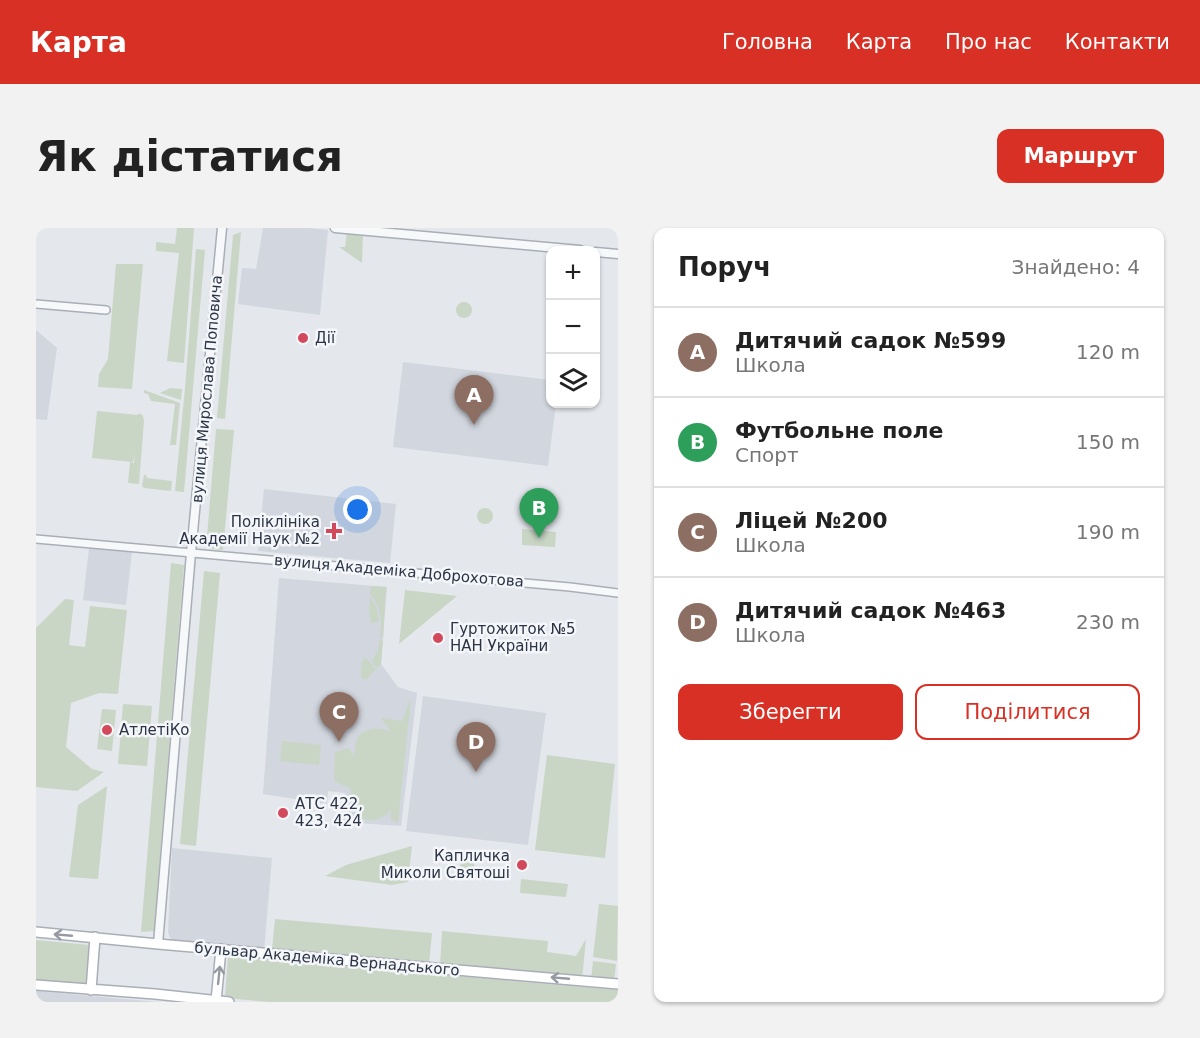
<!DOCTYPE html>
<html lang="uk">
<meta charset="utf-8">
<style>
:root{--surface:#fff;--page:#f2f2f2;--text:#222;--muted:#767676;--line:#e0e0e0;--accent:#d93025}
body{margin:0;font-family:"DejaVu Sans",sans-serif;background:var(--page);color:var(--text)}
.controls{position:absolute;right:18px;top:18px;display:grid;overflow:hidden;border-radius:12px;box-shadow:0 2px 4px #0004}
.controls button{width:54px;height:54px;display:grid;place-items:center;padding:0;border:0;border-bottom:2px solid var(--line);background:var(--surface);color:var(--text);font:30px sans-serif}
.you{position:absolute;left:322px;top:282px;width:21px;height:21px;margin:-15px;border:4px solid #fff;border-radius:50%;background:#1a73e8;box-shadow:0 0 0 9px #1a73e833}
.badge{display:grid;place-items:center;width:39px;height:39px;border-radius:50%;background:var(--accent);color:#fff;font-size:20px;font-weight:700}
.pin{position:absolute;translate:-50% -50px;filter:drop-shadow(0 2px 3px #0008)}
.pin::after{content:'';position:absolute;top:32px;width:21px;height:18px;background:inherit;clip-path:polygon(0 0,100% 0,50% 100%)}
.list{margin:0;padding:0;list-style:none}
h2{display:flex;justify-content:space-between;align-items:center;height:78px;margin:0;padding:0 24px;font-size:26px}
h2 small{font-size:20px;font-weight:400;color:var(--muted)}
.list li{display:grid;grid-template-columns:39px 1fr auto;gap:18px;align-items:center;box-sizing:border-box;height:90px;padding:0 24px;border-top:2px solid var(--line)}
.list b{display:block;font-size:22px;white-space:nowrap}
.list p{margin:0;font-size:20px;white-space:nowrap;color:var(--muted)}
.list em{font-size:20px;font-style:normal;color:var(--muted)}
.actions{display:flex;gap:12px;padding:18px 24px}
.actions a{flex:1;padding:14px 0;border:2px solid var(--accent);border-radius:12px;text-align:center;font-size:21px;color:var(--accent)}
.actions .main{background:var(--accent);color:#fff}
.icon{flex:none;width:33px;height:33px;fill:none;stroke:currentColor;stroke-width:2;stroke-linecap:round;stroke-linejoin:round}
.map{position:relative;flex:none;width:582px;height:774px;overflow:hidden;border-radius:12px}
header{display:flex;align-items:center;gap:36px;box-sizing:border-box;height:84px;padding:0 30px;background:var(--accent);color:#fff}
header strong{font-size:28px}
nav{display:flex;gap:33px;margin-inline-start:auto;font-size:21px}
.intro{display:flex;align-items:center;justify-content:space-between;box-sizing:border-box;height:144px;padding:0 36px}
h1{margin:0;font-size:42px}
.button{padding:15px 27px;border-radius:12px;background:var(--accent);color:#fff;font-size:21px;font-weight:700}
main{display:flex;gap:36px;padding:0 36px}
aside{flex:1;background:var(--surface);border-radius:12px;box-shadow:0 2px 4px #0004}
.map>svg:first-child{display:block}
.built{fill:#d2d6de}
.green{fill:#c9d6c5}
.lines{fill:none;stroke-linecap:round;stroke-linejoin:round}
.minor-casing{stroke:#a9aeb7;stroke-width:10}
.tertiary-casing{stroke:#a9aeb7;stroke-width:11}
.secondary-casing{stroke:#a9aeb7;stroke-width:12}
.minor{stroke:#f7f8fa;stroke-width:7}
.tertiary{stroke:#f7f8fa;stroke-width:8}
.secondary{stroke:#fff;stroke-width:9}
.oneway{stroke:#959aa2}
.poi-dot{fill:#d1495b;stroke:#f4f6f9;stroke-width:2}
.labels{text-anchor:middle;stroke-width:5;stroke-linejoin:round;paint-order:stroke}
.poi-label{font-size:15px;fill:#2b3445;stroke:#f4f6f9;text-anchor:start}
.street-label{font-size:15px;fill:#2b3445;stroke:#f4f6f9}
</style>
<header>
<strong>Карта</strong>
<nav><a>Головна</a><a>Карта</a><a>Про нас</a><a>Контакти</a></nav>
</header>
<div class="intro"><h1>Як дістатися</h1><a class="button">Маршрут</a></div>
<main>
<div class="map">
<svg width="582" height="774" viewBox="0 0 582 774">
<rect width="100%" height="100%" fill="#e4e7ec"/>
<!-- built -->
<path class="built" d="M227 0H272L292 2 284 87 202 76 206 40 220 41Z
M0 102 21 120 11 192 0 191Z
M367 134 514 152V176H520L512 238 357 219Z
M228 261 360 276 354 335 222 323Z
M53 320 96 324 90 377 47 372Z
M243 350 351 359 345 436 362 459 381 465 365 598 307 594 309 565 292 563 291 576 227 566Z
M387 468 510 485 492 617 370 603Z
M136 620 236 630 228 723 139 713 134 710 132 704Z
M0 763 122 774H0Z"/>
<!-- green -->
<path class="green" d="M141 0H158L148 135 131 133 143 25 120 23V14L139 16Z
M205 4 189 191 181 190 197 7Z
M311 4 325 5 327 8 326 35 303 19H309Z
M160 21 169 22 148 264 139 263 149 160Z
M80 36H107L96 161 62 159 63 146 72 131Z
M420 82a8 8 0 1 1 16 0a8 8 0 1 1-16 0Z
M134 160 146 161 145 172 124 165Z
M108 162 144 175 140 217H134L139 176 115 173 112 166 108 165Z
M61 183 102 187 103 185 107 188 108 193 103 256 92 255 94 234 98 235 99 225 97 234 56 230Z
M180 201 198 202 187 322 170 320Z
M108 247H110L111 250 136 253 135 263 108 260 106 258Z
M441 288a8 8 0 1 1 16 0a8 8 0 1 1-16 0Z
M486 301 520 304 519 319 486 317Z
M135 335 148 337 118 703 105 704Z
M168 343 184 345 160 618 144 616Z
M335 358 350 359 347 410 344 409C346 392 345 379 334 366Z
M369 362 421 368 363 416Z
M334 369 340 378 343 394 335 395 333 381Z
M29 371 38 372 33 417 49 419 54 378 91 382 82 466 63 465 35 475 30 519 56 541 68 544 41 563 0 559V400Z
M344 412 347 413 345 436 341 440 336 433 342 422Z
M329 429 340 441 330 452 326 450C324 444 325 434 329 429Z
M375 470 362 595 355 592V582C345 594 326 597 317 581 314 575 315 568 315 561L298 553 299 524 313 520 318 529C319 524 319 517 320 513 326 498 344 499 355 504L345 490 366 493Z
M87 476 116 478 111 538 82 536Z
M66 481 80 482 76 523 61 521Z
M246 513 285 517 283 537 244 533Z
M511 527 579 536 569 630 499 622Z
M71 558 62 651 33 649 42 577Z
M376 618 372 654 356 657 289 648 310 637Z
M426 624 439 625 438 642 424 641Z
M485 651 532 656 530 669 484 665Z
M563 676 582 678 581 733 557 729Z
M239 691 396 705 393 737 236 722Z
M406 703 512 713 511 724 540 728 550 711 546 752 404 739Z
M0 712 53 717 50 757 0 753Z
M192 728 582 762V774H233L189 770Z
M557 733 580 736 578 754 555 752Z"/>
<g class="lines">
<!-- minor casing -->
<g class="minor-casing">
<path id="minor" d="M0 76 70 82
M0 311 534 359 582 365"/>
</g>
<!-- tertiary casing -->
<g class="tertiary-casing">
<path id="tertiary" d="M299 0 544 22
M560 24 582 26
M122 716 155 325 186 0"/>
</g>
<!-- secondary casing -->
<g class="secondary-casing">
<path id="secondary" d="M0 704 122 716 582 756
M0 757 119 766 193 774
M55 762 59 709
M180 773 185 721"/>
</g>
<!-- minor -->
<use href="#minor" class="minor"/>
<!-- tertiary -->
<use href="#tertiary" class="tertiary"/>
<!-- secondary -->
<use href="#secondary" class="secondary"/>
</g>
<!-- one-way arrows -->
<defs><path id="oneway-shaft" d="M-6 0H5M1.5-3L5.5 0L1.5 3" fill="none" stroke-width="1.6" stroke-linecap="round" stroke-linejoin="round" transform="scale(1.5)"/></defs>
<g class="oneway">
<use href="#oneway-shaft" transform="translate(27 707) rotate(-175)"/>
<use href="#oneway-shaft" transform="translate(183 747) rotate(-84)"/>
<use href="#oneway-shaft" transform="translate(524 750) rotate(-175)"/>
</g>
<!-- markers -->
<g class="poi-dot">
<circle cx="267" cy="110" r="6"/>
<path d="M295 294h6v6h6v6h-6v6h-6v-6h-6v-6h6z"/>
<circle cx="402" cy="410" r="6"/>
<circle cx="71" cy="502" r="6"/>
<circle cx="247" cy="585" r="6"/>
<circle cx="486" cy="637" r="6"/>
</g>
<g class="labels">
<!-- poi labels -->
<g class="poi-label">
<text x="279" y="115">Дії</text>
<text x="284" y="299" text-anchor="end">Поліклініка<tspan x="284" dy="17">Академії Наук №2</tspan></text>
<text x="414" y="406">Гуртожиток №5<tspan x="414" dy="17">НАН України</tspan></text>
<text x="83" y="507">АтлетіКо</text>
<text x="259" y="581">АТС 422,<tspan x="259" dy="17">423, 424</tspan></text>
<text x="474" y="633" text-anchor="end">Капличка<tspan x="474" dy="17">Миколи Святоші</tspan></text>
</g>
<!-- street labels -->
<g class="street-label">
<text transform="translate(171 161) rotate(-85)" y="5">вулиця Мирослава Поповича</text>
<text transform="translate(363 343) rotate(5)" y="5">вулиця Академіка Доброхотова</text>
<text transform="translate(291 731) rotate(5)" y="5">бульвар Академіка Вернадського</text>
</g>
</g>
</svg>
<div class="controls">
<button>+</button>
<button>−</button>
<button><svg class="icon" aria-label="layers" viewBox="0 0 24 24"><path d="M12 4l9 5-9 5-9-5zM3 14l9 5 9-5"/></svg></button>
</div>
<div class="you"></div>
<div class="pin badge" style="left:438px;top:197px;background:#8d6e63">A</div>
<div class="pin badge" style="left:503px;top:310px;background:#2e9e5b">B</div>
<div class="pin badge" style="left:303px;top:514px;background:#8d6e63">C</div>
<div class="pin badge" style="left:440px;top:544px;background:#8d6e63">D</div>
</div>
<aside>
<h2>Поруч<small>Знайдено: 4</small></h2>
<ul class="list">
<li><span class="badge" style="background:#8d6e63">A</span><div><b>Дитячий садок №599</b><p>Школа</p></div><em>120 m</em></li>
<li><span class="badge" style="background:#2e9e5b">B</span><div><b>Футбольне поле</b><p>Спорт</p></div><em>150 m</em></li>
<li><span class="badge" style="background:#8d6e63">C</span><div><b>Ліцей №200</b><p>Школа</p></div><em>190 m</em></li>
<li><span class="badge" style="background:#8d6e63">D</span><div><b>Дитячий садок №463</b><p>Школа</p></div><em>230 m</em></li>
</ul>
<div class="actions"><a class="main">Зберегти</a><a>Поділитися</a></div>
</aside>
</main>
